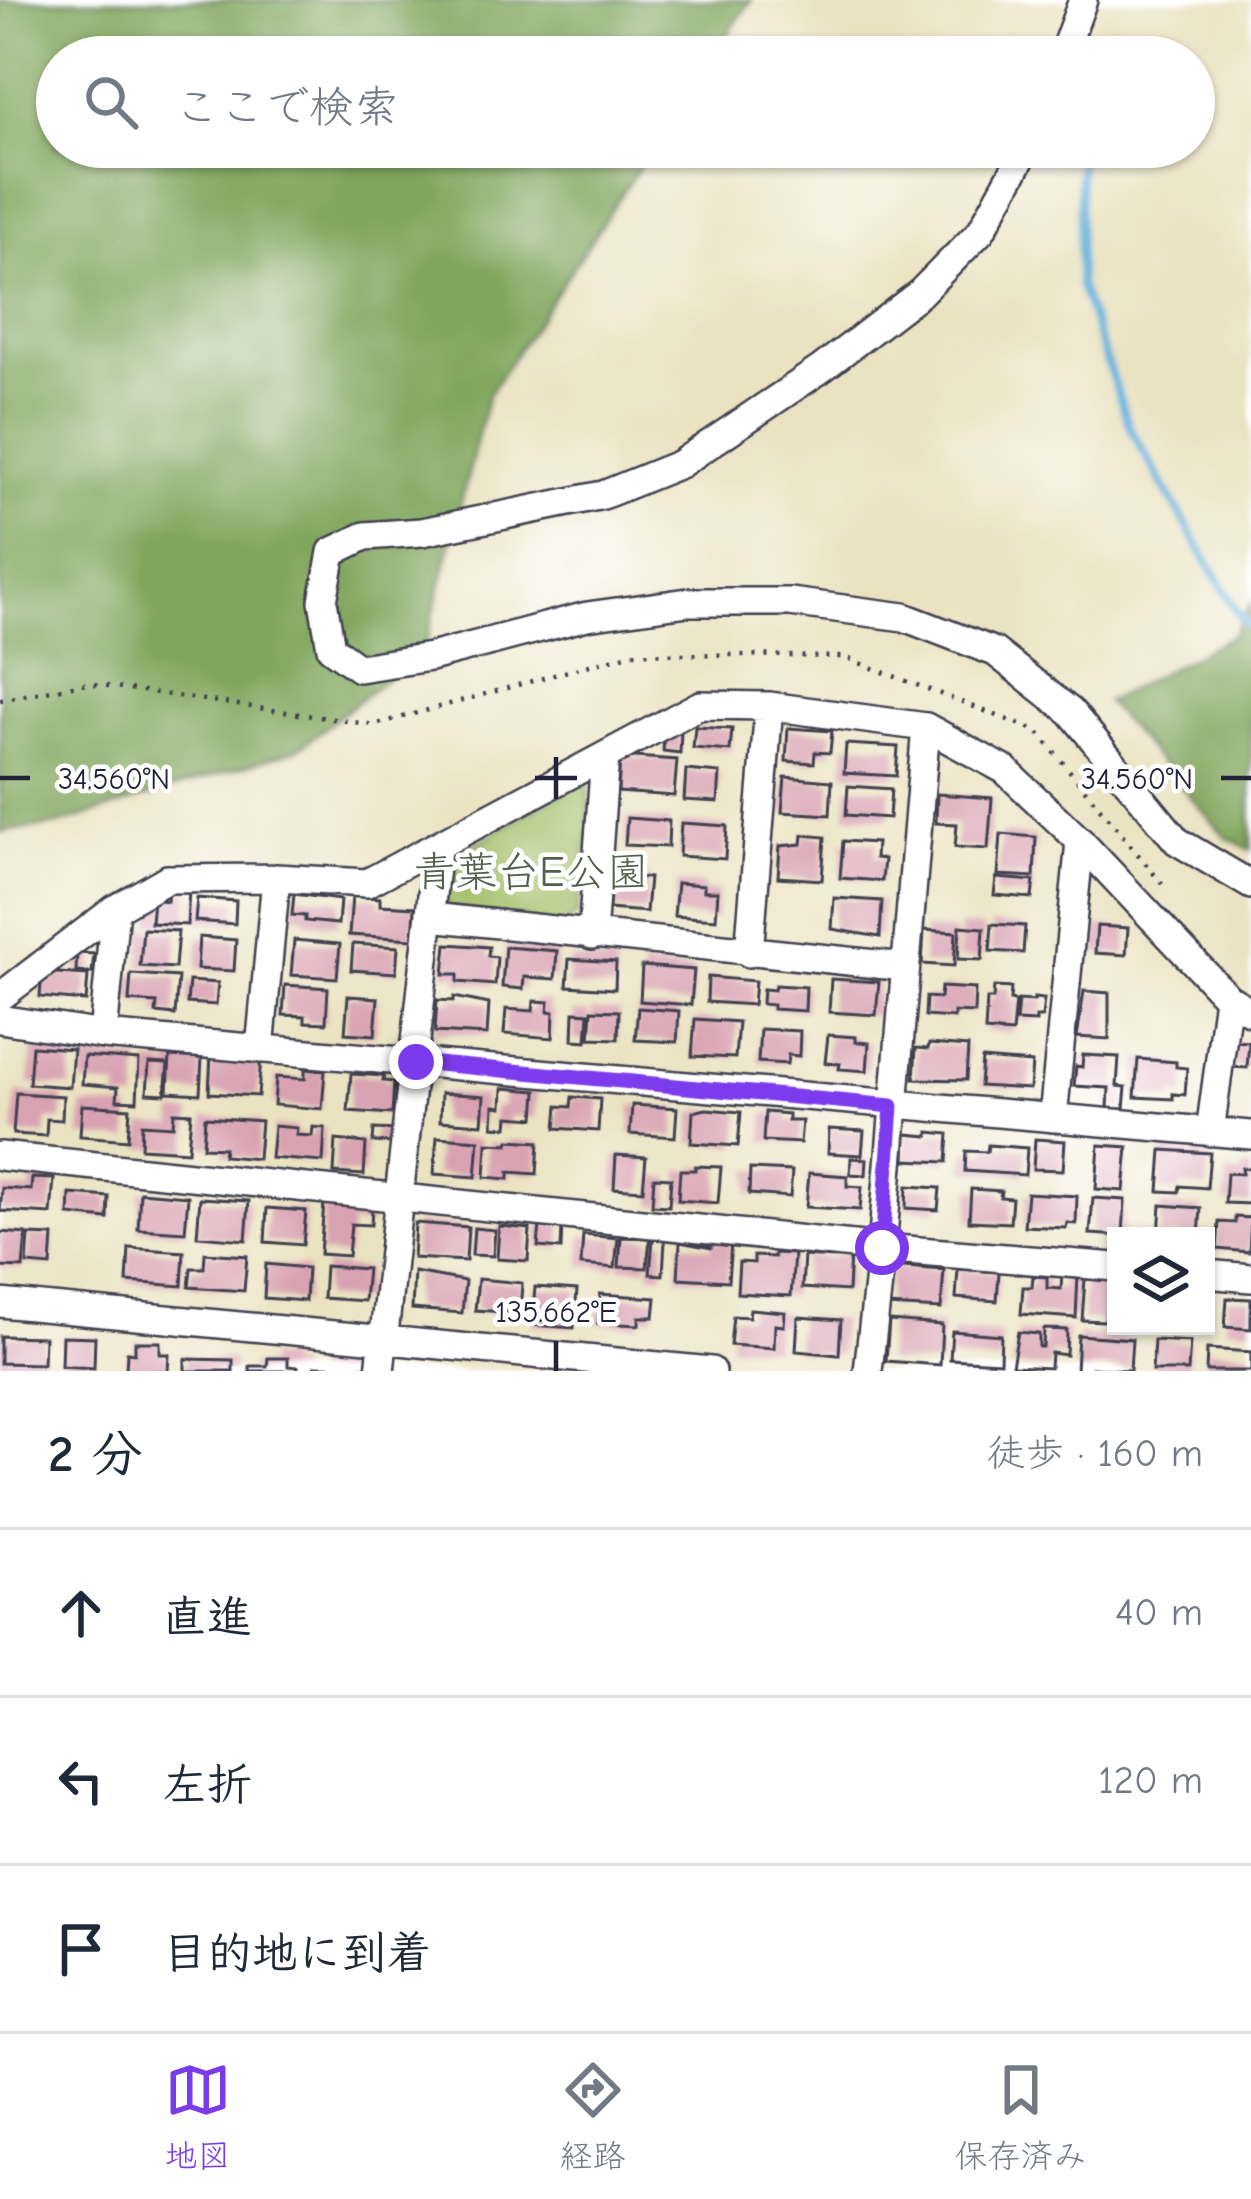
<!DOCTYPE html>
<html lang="ja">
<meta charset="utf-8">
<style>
:root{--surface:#fff;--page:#f6f6f7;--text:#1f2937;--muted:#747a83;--line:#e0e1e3;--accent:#7c3aed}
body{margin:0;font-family:"Comic Neue","Klee One",sans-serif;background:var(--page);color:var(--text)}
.controls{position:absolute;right:36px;bottom:36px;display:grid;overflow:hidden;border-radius:0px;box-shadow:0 3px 9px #0004}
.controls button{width:108px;height:108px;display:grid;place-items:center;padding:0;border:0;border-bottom:3px solid var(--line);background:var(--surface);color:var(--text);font:60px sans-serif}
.stop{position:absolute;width:36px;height:36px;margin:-27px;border:9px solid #7c3aed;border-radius:50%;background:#fff}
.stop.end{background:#7c3aed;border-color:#fff;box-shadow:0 3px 12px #0008}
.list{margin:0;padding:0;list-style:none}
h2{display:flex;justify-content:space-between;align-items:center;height:156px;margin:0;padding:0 48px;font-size:51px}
h2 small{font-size:39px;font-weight:400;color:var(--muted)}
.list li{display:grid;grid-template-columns:78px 1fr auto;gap:36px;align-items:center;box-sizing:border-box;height:168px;padding:0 48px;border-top:3px solid var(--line)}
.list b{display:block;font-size:45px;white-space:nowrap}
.list em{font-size:39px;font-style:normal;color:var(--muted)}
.icon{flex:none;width:66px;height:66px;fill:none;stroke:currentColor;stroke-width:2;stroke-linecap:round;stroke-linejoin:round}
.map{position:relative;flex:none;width:1251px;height:1371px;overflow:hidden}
.search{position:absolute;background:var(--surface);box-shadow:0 3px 9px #0004;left:36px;right:36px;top:36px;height:132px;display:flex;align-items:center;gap:30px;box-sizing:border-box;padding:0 42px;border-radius:66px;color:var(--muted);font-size:45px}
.sheet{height:660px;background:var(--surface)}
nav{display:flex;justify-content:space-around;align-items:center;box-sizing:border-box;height:168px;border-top:3px solid var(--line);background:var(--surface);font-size:33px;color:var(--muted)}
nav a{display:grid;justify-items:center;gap:6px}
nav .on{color:var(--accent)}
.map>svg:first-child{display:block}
.green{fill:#a1be66;stroke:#627050;stroke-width:3}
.forest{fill:#80a55b;stroke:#51644b;stroke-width:3}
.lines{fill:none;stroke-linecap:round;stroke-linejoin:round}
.stream{stroke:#5eafd9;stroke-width:8}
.building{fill:#d9a2b2}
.minor-casing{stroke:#403f4f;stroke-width:32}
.path{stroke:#403f4f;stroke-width:4.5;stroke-dasharray:3 9;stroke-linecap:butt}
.minor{stroke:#fff;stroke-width:27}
.route{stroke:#7c3aed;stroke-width:15}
.ticks{fill:none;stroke:#22223b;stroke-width:4.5}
.labels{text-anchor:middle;stroke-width:9;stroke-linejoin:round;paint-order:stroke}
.park-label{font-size:42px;fill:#55604c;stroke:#fff}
.ticks-label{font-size:30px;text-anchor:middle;fill:#22223b;stroke:#fff;stroke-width:9;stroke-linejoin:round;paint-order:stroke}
</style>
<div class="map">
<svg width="1251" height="1371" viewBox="0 0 1251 1371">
<rect width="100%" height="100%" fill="#fff"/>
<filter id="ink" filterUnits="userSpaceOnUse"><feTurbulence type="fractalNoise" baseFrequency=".00833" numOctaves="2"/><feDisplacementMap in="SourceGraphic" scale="24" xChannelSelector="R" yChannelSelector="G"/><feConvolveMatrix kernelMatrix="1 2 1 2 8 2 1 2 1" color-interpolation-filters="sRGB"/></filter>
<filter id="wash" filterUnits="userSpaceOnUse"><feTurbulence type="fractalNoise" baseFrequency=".004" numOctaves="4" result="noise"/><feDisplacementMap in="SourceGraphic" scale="48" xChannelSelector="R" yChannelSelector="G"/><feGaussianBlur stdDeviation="2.7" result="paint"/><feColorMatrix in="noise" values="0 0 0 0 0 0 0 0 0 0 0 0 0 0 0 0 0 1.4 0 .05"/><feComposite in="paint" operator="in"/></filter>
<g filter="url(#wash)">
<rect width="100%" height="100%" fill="#eae3c1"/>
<!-- green -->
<path class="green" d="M588 778 590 824 577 915 561 928 449 912 441 898 447 860Z"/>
<!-- forest -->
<path class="forest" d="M0 0H751L713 57H57V147H653L488 395 425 648 298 749 58 825 0 832Z
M1251 604V850L1226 837 1106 702 1233 635Z"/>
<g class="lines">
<!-- stream -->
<path class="stream" d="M1081 57V37
M1080 147 1079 284 1130 428 1240 617 1251 627"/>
</g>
<g id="blocks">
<!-- building -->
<path class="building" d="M695 727 732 729 730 751 693 748Z
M788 728 832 731 830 753 815 752 814 763 786 761Z
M665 730 681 731 680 753 663 751Z
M846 744 898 747 896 776 844 773Z
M620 756 677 760 674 796 618 792Z
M686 770 720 773 718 802 684 800Z
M785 777 832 781 830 815 782 812Z
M848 786 891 789 889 818 846 815Z
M937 794 992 798 988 849 955 847 957 824 936 823Z
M627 818 669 821 668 847 625 845Z
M681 823 727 826 725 859 679 856Z
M1001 834 1036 837 1034 877 998 875Z
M803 835 825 837 822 880 778 877 780 846 802 844Z
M843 841 876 843 875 858 884 859 882 881 840 878Z
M611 876 649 878 646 912 609 909Z
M996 878 1034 881 1032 898 994 895Z
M677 883 704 885V891H718L716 919 674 916Z
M168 889 189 890 187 925 151 923 153 899 167 901Z
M294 894 340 900 338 924 305 921V916L292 915Z
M352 896 380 898V905L415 907 413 939 349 935Z
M197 898 236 901 235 924 195 921Z
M834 898 882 901 880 937 832 929Z
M992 924 1025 926 1023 953 990 951Z
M960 926 984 928 982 960 958 959Z
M1097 926 1128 928 1126 955 1095 953Z
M143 929 178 931 175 968 140 966Z
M924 930 956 932 954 966 922 964Z
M199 937 236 940 234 971 197 969Z
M294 940 340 944 337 978 291 975Z
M353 944 398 947 396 973 351 970Z
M447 944 489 947 488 956 497 957 495 985 458 982V974H444Z
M505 947 557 951 555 979 524 977 523 989 502 987Z
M77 953 94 954 92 973 76 972Z
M569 959 616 962 615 989 567 986Z
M642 966 694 970 691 1005 640 1001Z
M42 972 88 975 86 1001 40 997Z
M131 974 178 977 175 1015 156 1013 157 1003 129 1001Z
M708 977 755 981 753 1005 707 1002Z
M831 979 879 982 876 1015 829 1012Z
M189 981 218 983 216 1005 187 1003Z
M285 985 328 988 326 1023 305 1022V1016L283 1015Z
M775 985 806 987 805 1011 773 1009V1005L762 1004 763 989 774 990Z
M941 987 975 989 974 1013 954 1012V1018L925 1016 926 997 940 998Z
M994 987 1011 988 1010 1000 1015 1001 1012 1033 985 1031 987 999H993Z
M1084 991 1109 993V1039L1077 1037Z
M348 996 378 998 375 1035 345 1033Z
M454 997 489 1004 487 1035 435 1032 437 1000 454 1001Z
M1034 998 1044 999 1042 1017H1036V1022L1016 1021 1018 1000 1034 1001Z
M534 1001 549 1002 548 1011 554 1012 553 1038 504 1034 506 1009 533 1011Z
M638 1008 679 1011 677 1042 635 1040Z
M592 1010 619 1011 618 1039 590 1038Z
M574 1012 589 1013 587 1041 573 1040Z
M695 1019 738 1022 735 1058 692 1056Z
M760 1029 800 1031 799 1056 788 1055 787 1064 758 1062Z
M828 1035 856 1037V1042L869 1043 867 1071 839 1069 840 1064 825 1063Z
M1232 1041 1249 1042 1247 1068 1230 1067Z
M929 1044 968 1047 966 1080 914 1079 916 1048 928 1049Z
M32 1046 73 1049 70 1087 29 1084Z
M211 1053 261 1057 258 1096 209 1093Z
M1083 1055 1119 1057 1117 1086 1126 1087 1124 1109H1108L1109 1088 1074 1086 1076 1066 1082 1067Z
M84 1056 139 1060 137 1101 117 1100 118 1087 82 1084Z
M170 1056 202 1058 200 1094 168 1092Z
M982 1059 1032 1063 1030 1089 980 1086Z
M1138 1059 1176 1062V1067L1187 1068 1185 1095 1173 1094V1099L1135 1097Z
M149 1063 168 1064 165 1094 147 1093Z
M305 1069 325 1071 322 1109 274 1105 276 1077 305 1079Z
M351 1074 384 1076 383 1081 394 1082 392 1114 348 1111Z
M503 1088 537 1091 535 1118 509 1116 508 1127 493 1126 494 1106 502 1107Z
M16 1093 63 1096 62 1120 47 1119 46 1136 13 1134Z
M441 1093 484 1096 482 1124 440 1121Z
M572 1097 600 1099 598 1131 556 1128 558 1106 571 1107Z
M82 1105 130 1108 128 1140 80 1136Z
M632 1105 677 1108 675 1137 630 1134Z
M706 1109 741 1112 738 1146 691 1143 693 1112Z
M174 1112 191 1113 188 1151 141 1148 142 1124 173 1126Z
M765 1112 788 1114V1121H802L800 1143 763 1141Z
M205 1117 261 1121 258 1159 223 1156 224 1148 203 1147Z
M274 1126 297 1128 296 1135 312 1136 313 1127 325 1128 323 1162 271 1158Z
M374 1129 395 1130 394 1143 373 1142Z
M829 1129 864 1131 862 1155 828 1153Z
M929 1132 949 1134 947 1162 905 1160 906 1134 929 1136Z
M437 1137 479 1140 476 1177 434 1174Z
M1035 1139 1065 1141 1063 1170 1033 1169Z
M336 1140 366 1143 364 1175 334 1173Z
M509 1140 539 1142 537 1174 509 1172V1179L485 1177 487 1143 508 1144Z
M988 1145 1027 1148 1025 1175 965 1171 966 1151 987 1152Z
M1099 1145 1128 1147 1124 1191 1096 1189Z
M1162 1150 1210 1153 1207 1188 1180 1186 1179 1192 1159 1191Z
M616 1155 646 1157 643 1190 614 1188Z
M851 1158 867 1159 866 1175 850 1174Z
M695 1166 721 1167 718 1203 678 1200 680 1170H695Z
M1242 1168 1251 1169V1204L1225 1203 1227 1173 1242 1174Z
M750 1169 792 1171 790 1197 749 1194Z
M809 1173 847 1176V1186L862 1187 860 1210 806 1207Z
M654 1177 671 1178 669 1206 652 1205Z
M32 1178 54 1179 51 1214 0 1211 2 1188 31 1190Z
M907 1186 940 1188 938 1210 906 1208Z
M971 1189 1001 1191 1000 1197 1012 1198 1010 1223 969 1221Z
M140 1192 188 1196 185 1232 138 1229Z
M1027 1193 1077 1196 1076 1224 1067 1223 1066 1228 1024 1226Z
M70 1194 109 1197 108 1219 69 1215Z
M200 1198 249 1201 246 1240 197 1236Z
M1093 1198 1125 1200 1123 1236 1090 1234Z
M324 1203 372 1207 371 1225 351 1224 348 1256 320 1254Z
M1161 1205 1201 1208 1199 1236H1159Z
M267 1208 306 1211 303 1245 265 1242Z
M1235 1217 1251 1218 1249 1252 1217 1249 1219 1222 1235 1223Z
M415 1223 468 1227 466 1261 413 1258Z
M540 1224 562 1225 561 1249 538 1247Z
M499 1226 530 1229 528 1261 497 1259Z
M474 1228 495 1230 493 1256 472 1255Z
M0 1232 26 1234 23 1268 0 1267Z
M29 1235 53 1236 51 1266 27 1264Z
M583 1235 618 1238 615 1268 581 1265Z
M621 1237 650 1238 647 1268 619 1267Z
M653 1239 665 1240 663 1275 650 1274Z
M711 1241 731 1243 728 1281 678 1278 680 1242 711 1248Z
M129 1248 184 1252 182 1286 127 1282Z
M205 1253 247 1256 244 1291 189 1287 191 1268H204Z
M774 1253 794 1254 791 1296 737 1293 739 1262 754 1263V1256L774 1257Z
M834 1253 850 1254 848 1291 802 1288 804 1256 833 1258Z
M266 1264 307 1268 305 1301 264 1298Z
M325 1266 367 1269 364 1301 323 1298Z
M890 1266 944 1270 941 1309 887 1306Z
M958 1269 999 1272 997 1301 956 1298Z
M414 1272 465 1281 462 1313 412 1309Z
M1062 1274 1078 1275 1076 1318 1021 1314 1023 1287H1032L1033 1276 1047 1277V1288L1061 1289Z
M478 1279 522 1283 520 1313 475 1310Z
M1085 1279 1116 1281V1313L1106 1312 1105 1321 1082 1320Z
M535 1287 577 1290 574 1328 532 1325Z
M600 1294 656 1298 654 1317H639V1325L598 1323Z
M1227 1298 1251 1299V1329L1225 1327Z
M750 1309 785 1312 784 1326 775 1325 774 1348 730 1345 733 1316 749 1317Z
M798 1317 841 1320 839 1355 796 1351Z
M889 1321 942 1325 940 1365 886 1361Z
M1044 1329 1067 1330 1066 1355 1051 1353 1050 1368 1012 1366 1018 1332 1039 1334V1347H1043Z
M952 1331 1001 1335 1000 1362 950 1359Z
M1078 1335 1132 1339 1130 1370 1092 1368V1371H1076Z
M0 1336 44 1337 43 1364 0 1363Z
M62 1336 95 1337 94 1368 61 1366Z
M1154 1340 1190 1342 1188 1371H1152Z
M135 1342H160V1354H169L168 1371H126L127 1352 135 1353Z
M1207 1349 1251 1352V1371H1206Z
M268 1358H288V1366L298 1367V1371H250V1366H267Z
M185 1359 233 1360V1371H185Z
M315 1366 366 1367V1371H315Z"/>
</g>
</g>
<g filter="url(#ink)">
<use href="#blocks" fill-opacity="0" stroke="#403f4f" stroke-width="3"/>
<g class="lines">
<!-- minor casing -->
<g class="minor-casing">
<path id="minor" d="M1062 57 1083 0
M1027 147 981 231 920 293 821 369 680 464 603 495 422 532 365 536 332 552 323 601 331 648 359 668 430 657 587 616 688 602H790L904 617 995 652 1071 712 1177 841 1251 885
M115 909 167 879 276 878 367 883 700 705 769 706 926 727 1005 770 1080 841 1228 998 1251 1012
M431 917 905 967
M592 936 605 756
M749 953 769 706
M0 997 115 909 103 1035
M0 1019 103 1035 1251 1135
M260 1049 276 878
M1053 1118 1080 841
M1210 1132 1228 998
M0 1156 882 1248 1116 1267
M1206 1274 1251 1278
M0 1303 711 1371
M380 1371 437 849
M868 1371 882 1248 926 727"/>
</g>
<!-- path -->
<path class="path" d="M0 700 88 683 374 725 633 653 844 657 1037 731 1168 891"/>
<!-- minor -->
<use href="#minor" class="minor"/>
</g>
</g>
<g class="lines" filter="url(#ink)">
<!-- route -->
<path class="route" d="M416 1062 892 1106 882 1248"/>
</g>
<!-- ticks -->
<path class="ticks" d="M556 757V799M0 778H30M535 778H577M1221 778H1251M556 1341V1371"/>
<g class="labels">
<!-- park labels -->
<g class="park-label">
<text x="531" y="886">青葉台E公園</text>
</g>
</g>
<g class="ticks-label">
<text x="114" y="789">34.560°N</text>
<text x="1137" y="789">34.560°N</text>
<text x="556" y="1322">135.662°E</text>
</g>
</svg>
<div class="controls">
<button><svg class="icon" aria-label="layers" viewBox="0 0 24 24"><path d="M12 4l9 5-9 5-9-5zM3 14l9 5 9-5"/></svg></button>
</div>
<div class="stop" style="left:882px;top:1248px"></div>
<div class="stop end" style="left:416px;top:1062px"></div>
<div class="search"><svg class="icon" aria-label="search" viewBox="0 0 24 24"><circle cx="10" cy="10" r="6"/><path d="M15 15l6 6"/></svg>ここで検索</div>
</div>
<section class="sheet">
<h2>2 分<small>徒歩 · 160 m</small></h2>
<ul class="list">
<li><svg class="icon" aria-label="ahead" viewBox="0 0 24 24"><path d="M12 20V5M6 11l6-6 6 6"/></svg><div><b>直進</b></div><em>40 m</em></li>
<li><svg class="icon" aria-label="left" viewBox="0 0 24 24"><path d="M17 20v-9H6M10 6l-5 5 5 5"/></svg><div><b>左折</b></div><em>120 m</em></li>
<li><svg class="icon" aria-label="arrive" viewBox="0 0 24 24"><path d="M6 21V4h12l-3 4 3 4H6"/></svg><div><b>目的地に到着</b></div></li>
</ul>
</section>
<nav>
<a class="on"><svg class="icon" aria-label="map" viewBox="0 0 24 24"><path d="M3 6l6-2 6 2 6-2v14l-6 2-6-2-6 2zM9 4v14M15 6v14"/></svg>地図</a>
<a><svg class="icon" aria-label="directions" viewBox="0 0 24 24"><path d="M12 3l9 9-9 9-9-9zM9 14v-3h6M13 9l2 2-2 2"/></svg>経路</a>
<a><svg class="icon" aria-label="saved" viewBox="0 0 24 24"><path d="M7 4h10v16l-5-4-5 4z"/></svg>保存済み</a>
</nav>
